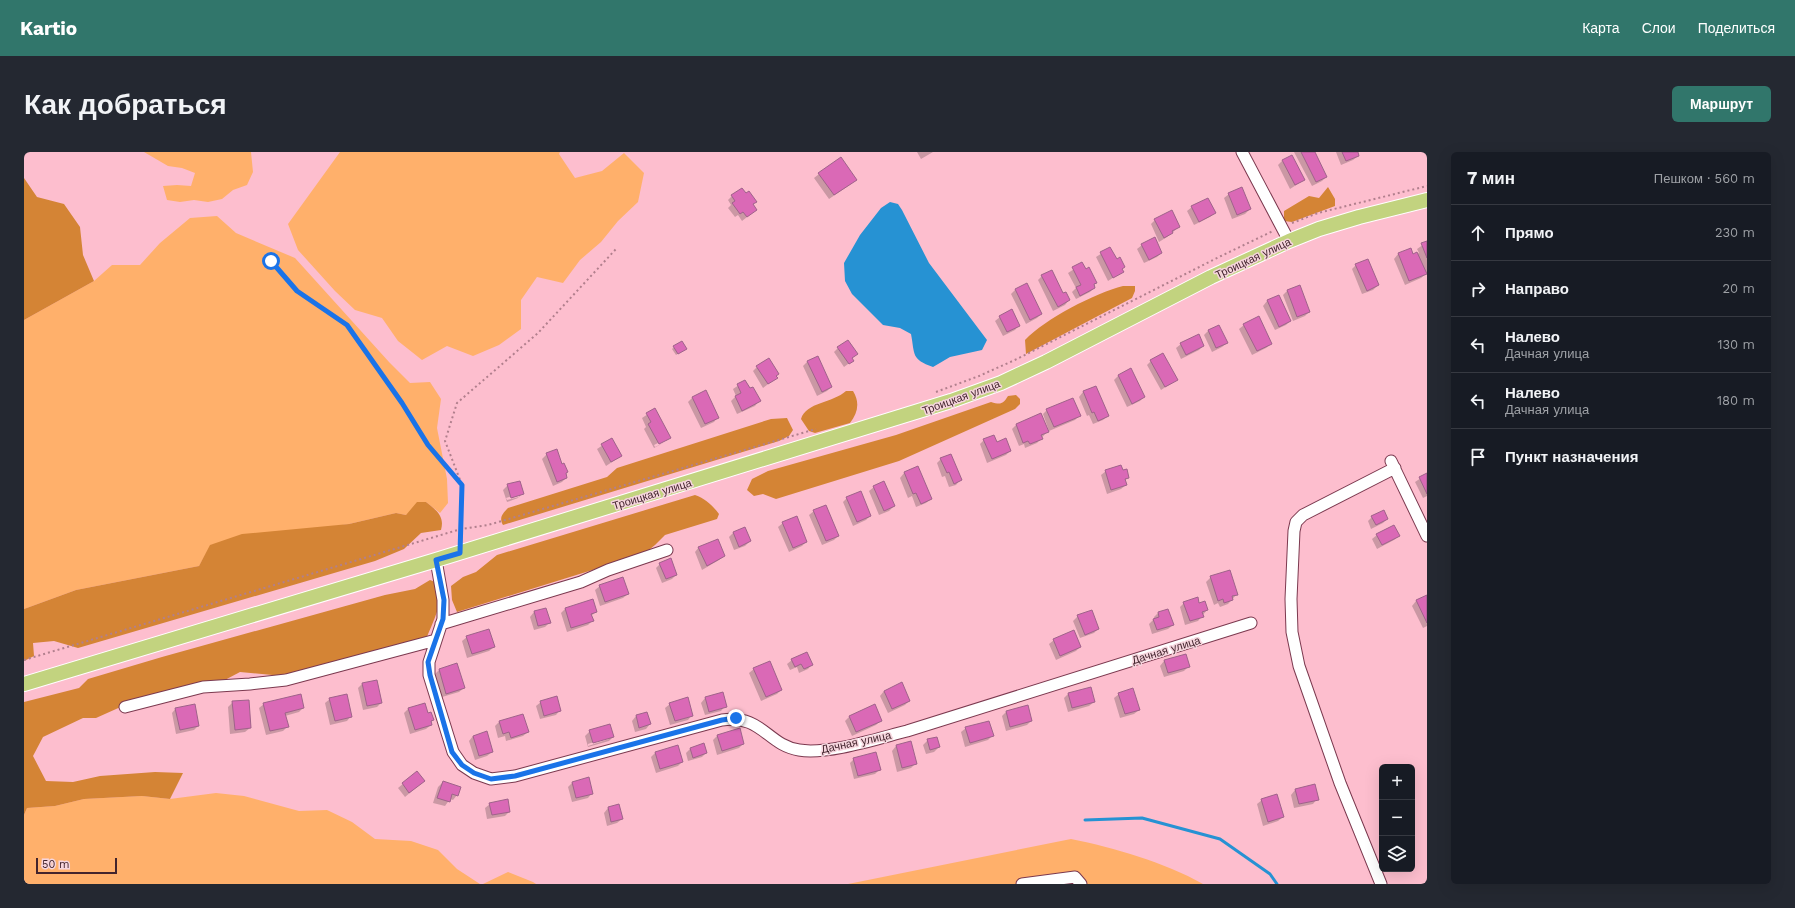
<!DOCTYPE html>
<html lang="ru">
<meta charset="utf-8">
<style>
:root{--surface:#171b24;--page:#242831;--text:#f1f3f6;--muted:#9ea1a6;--line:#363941;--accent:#31766b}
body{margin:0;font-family:"Work Sans",sans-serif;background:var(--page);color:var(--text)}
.controls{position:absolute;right:12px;bottom:12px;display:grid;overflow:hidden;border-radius:6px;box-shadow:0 4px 16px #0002}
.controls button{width:36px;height:36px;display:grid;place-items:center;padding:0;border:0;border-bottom:1px solid var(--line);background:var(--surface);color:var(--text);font:20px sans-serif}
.scale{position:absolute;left:12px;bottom:10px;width:81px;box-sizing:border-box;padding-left:4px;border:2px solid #42242d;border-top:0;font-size:11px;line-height:14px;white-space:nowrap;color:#42242d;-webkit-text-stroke:3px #f6d5dd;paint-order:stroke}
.stop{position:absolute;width:12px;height:12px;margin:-9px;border:3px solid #1a73e8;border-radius:50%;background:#fff}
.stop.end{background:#1a73e8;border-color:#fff;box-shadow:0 1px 4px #0008}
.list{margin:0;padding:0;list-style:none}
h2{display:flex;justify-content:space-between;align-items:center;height:52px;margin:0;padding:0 16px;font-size:17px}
h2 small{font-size:13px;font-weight:400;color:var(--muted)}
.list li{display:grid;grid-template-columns:26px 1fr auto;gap:12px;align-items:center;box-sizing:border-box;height:56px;padding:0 16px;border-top:1px solid var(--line)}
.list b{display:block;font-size:15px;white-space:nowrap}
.list p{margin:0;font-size:13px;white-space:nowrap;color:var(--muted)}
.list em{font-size:13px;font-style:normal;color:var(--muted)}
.icon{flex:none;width:22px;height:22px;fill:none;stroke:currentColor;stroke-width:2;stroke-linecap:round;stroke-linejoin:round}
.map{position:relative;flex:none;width:1403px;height:732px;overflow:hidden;border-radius:6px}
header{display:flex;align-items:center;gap:24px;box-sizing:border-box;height:56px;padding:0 20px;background:var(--accent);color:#fff}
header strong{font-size:19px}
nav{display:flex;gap:22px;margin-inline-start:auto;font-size:14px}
.intro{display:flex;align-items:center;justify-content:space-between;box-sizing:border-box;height:96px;padding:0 24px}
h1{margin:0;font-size:28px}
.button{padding:10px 18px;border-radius:6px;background:var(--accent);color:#fff;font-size:14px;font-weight:700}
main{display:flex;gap:24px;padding:0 24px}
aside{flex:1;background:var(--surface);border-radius:6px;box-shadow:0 4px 16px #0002}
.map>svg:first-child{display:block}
.green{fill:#ffb06b}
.forest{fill:#d48435}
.water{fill:#2692d3}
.shadow{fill:#0003;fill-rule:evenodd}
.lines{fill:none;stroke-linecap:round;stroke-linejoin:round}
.stream{stroke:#2692d3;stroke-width:3}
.building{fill:#da69b6;stroke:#9f638a}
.minor-casing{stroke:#7b394f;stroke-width:13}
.major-casing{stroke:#fff;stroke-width:16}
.path{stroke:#b17f8d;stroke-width:2;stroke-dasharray:2 3;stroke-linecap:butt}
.minor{stroke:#fff;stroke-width:11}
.major{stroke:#c2d37f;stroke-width:14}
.route{stroke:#1a73e8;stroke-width:5}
.labels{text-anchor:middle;stroke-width:3;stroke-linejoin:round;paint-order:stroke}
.street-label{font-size:11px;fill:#42242d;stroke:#f6d5dd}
</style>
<header>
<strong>Kartio</strong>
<nav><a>Карта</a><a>Слои</a><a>Поделиться</a></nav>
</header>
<div class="intro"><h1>Как добраться</h1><a class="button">Маршрут</a></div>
<main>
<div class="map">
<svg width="1403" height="732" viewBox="0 0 1403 732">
<rect width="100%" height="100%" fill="#fdbece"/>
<!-- green -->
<path class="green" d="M106 0H227L229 20 223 33 209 38 198 47 184 50 170 48 156 50 143 48 139 34 153 33 167 34 171 21 158 16 144 14 120 0Z
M316 0H536L535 2 551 26 578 19 600 1 620 21 614 50 594 69 577 90 556 108 539 131 513 125 497 148V177L475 193 449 204 423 194 398 208 374 189 358 166 331 158 311 139 274 98 264 72Z
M193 64 212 81 271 106 365 210 386 231 406 230 417 247 413 276 423 327 424 351 416 361 402 350 382 363 372 361 325 372 187 393 175 414 52 438 0 457V168L70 129 88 113H116L136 91 166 66Z
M192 641 220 644 275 659 303 658 328 670 351 687 387 689 414 698 433 717 456 732H0V663L3 656 31 654 60 647 118 644 146 647Z
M1047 687C1091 696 1140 710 1179 732H824Z
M484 720 509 730 512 732H459Z"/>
<!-- forest -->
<path class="forest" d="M0 26 13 45 40 52 56 75 59 103 70 129 0 168Z
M1304 35 1311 47V54L1268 70 1260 69V59L1285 44 1295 46Z
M1099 134H1111V139L1108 146 1002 202 1001 188C1021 167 1071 141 1099 134Z
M822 239H829C836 250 834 261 826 271L791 281 785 279 777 267C782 250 809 251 822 239Z
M992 243 996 247V252L991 257 875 309 752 347 739 342 730 344 723 338 728 327 744 319 872 283 967 250C977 253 979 252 984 244Z
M763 266 769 278 765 284 755 289 479 373C475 366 478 362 484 356L583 325 593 316 747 267Z
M671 343C682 347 688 353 695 362L693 367 641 383 631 393 620 402 433 460 428 448 427 434 439 425 452 420 473 403Z
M393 350H402C412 358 421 364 417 378L397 381 380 397 351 409 54 496 30 489 9 491 10 504 0 509V457L52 438 175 414 186 393 218 382 325 372 372 361 382 363Z
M406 428C428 434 408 472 403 485L259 524 216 520 199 529 101 553 72 566H59L19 585 9 604 22 629 49 630 76 624 131 620 159 621 146 647 118 644 60 647 31 654 3 656 0 663V550L55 536 64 527 138 505 361 443 391 437Z"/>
<!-- water -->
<path class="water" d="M866 50 874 52 878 58 905 111 963 188 958 198 926 205 909 215C887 207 891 203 887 182L876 176 859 173 828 142 821 129 820 111 836 83 857 56Z"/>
<!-- shadow -->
<path class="shadow" d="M893 0H909L897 7Z
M1270 0H1290L1302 25 1298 29 1288 34Z
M1312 0H1333L1334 4 1329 8 1317 13Z
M1258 9 1280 28 1266 37 1254 13Z
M795 22 827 32 805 47 790 26Z
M1205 42 1226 57 1221 62 1208 67 1200 46Z
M708 44 731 50 728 53 732 58 718 69 714 63 711 65 704 56 707 53 704 48Z
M1168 55 1191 61 1186 65 1170 73 1163 59Z
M1131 68 1155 75 1143 85 1135 90 1127 72Z
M1403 90V121L1397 126 1381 133 1370 107 1374 102 1386 97 1389 103 1395 101 1393 97Z
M1118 93 1137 101 1133 105 1120 111 1113 97Z
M1086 96 1098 120 1084 129 1072 105Z
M1058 112 1061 118 1072 130 1069 133 1070 136 1066 140 1052 147 1048 140 1052 136 1044 121Z
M1332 113 1354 133 1349 138 1338 142 1328 117Z
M1018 124 1045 148 1041 153 1029 159 1014 128Z
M1002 132 1017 162 1013 166 1002 172 987 142 991 138Z
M1275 134 1285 160 1281 164 1269 169 1259 143 1263 139Z
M1254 144 1266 169 1262 173 1251 178 1239 154 1243 149Z
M976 165 995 173 991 178 979 184 971 169Z
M1220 173 1247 192 1242 196 1228 203 1215 177Z
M1195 174 1203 191 1198 195 1188 200 1180 183 1184 179Z
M1157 192 1179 194 1175 198 1157 207 1152 196Z
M650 195 660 198 652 203 648 197Z
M814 196 833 201 827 207 828 209 820 215 810 200Z
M793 205 807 235 803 239 793 244 779 214 783 210Z
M1127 209 1152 228 1137 238 1123 213Z
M733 215 751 224 752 226 739 236 729 219Z
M1107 217 1120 245 1116 249 1103 255 1090 228 1094 224Z
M721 229 735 249 731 254 713 262 707 249 712 244 709 237Z
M1072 235 1084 264 1079 268 1069 272 1065 263 1063 264 1055 245 1059 240Z
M668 246 694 265 690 270 677 276 664 250Z
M630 258 645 286 642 289V287L630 293 631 295 641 290 630 296 620 277 622 275 618 266Z
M1023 258 1055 264 1051 268 1025 279 1019 262Z
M992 273 1023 280 1013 291 1001 296 1000 292 995 294 988 277Z
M588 287 597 304 582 314 573 297Z
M960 288 972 291 986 299 982 303 963 311 956 292Z
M523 302 541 322 542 326 538 330 529 334 518 307Z
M917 307 936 328 932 333 925 335 921 324 918 325 913 311Z
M894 316 907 347 902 351 892 355 888 344 884 346 876 326 880 321Z
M1082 319 1104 325 1101 329 1102 333 1097 337 1083 342 1077 323Z
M1403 322V344L1399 346 1391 330Z
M484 333 498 342 494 346 483 350 479 338ZM495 342V345L483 348 482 346Z
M850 335 870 354 865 359 855 363 845 339Z
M823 346 846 364 842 368 829 374 819 350Z
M790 359 814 384 810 388 798 393 785 363Z
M1348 365 1363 367 1359 371 1347 377 1344 369Z
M759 371 782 390 778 394 765 400 754 375Z
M721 376 726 389 721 394 710 398 705 385 709 381Z
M1353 383 1375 384 1370 388 1353 397 1348 387Z
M675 395 700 404 695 408 678 418 671 400Z
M636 412 652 423 648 427 638 431 632 416Z
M1187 425 1213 442 1204 452 1196 455 1194 451 1190 453 1182 430Z
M576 434 604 442 599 446 576 454 571 438Z
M1403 444V474L1399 476 1388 454 1392 449Z
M568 448 572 460 567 464 569 468 564 473 543 480 537 461 541 457Z
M1160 451 1174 452 1183 458 1174 469 1161 473 1156 455Z
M1144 458 1149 473 1144 477 1128 482 1125 472 1130 467V465L1134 461Z
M510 460 526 470 521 475 510 478 506 465Z
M1054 464 1074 477 1070 481 1056 486 1049 469Z
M443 485 470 495 465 499 443 506 438 489Z
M1030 488 1056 495 1052 499 1032 508 1025 492Z
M768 508 788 512 784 517 775 521 773 515 766 518 763 512Z
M1140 509 1164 515 1160 519 1140 525 1136 514Z
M416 517 440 536 435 540 418 545 411 522Z
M730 517 757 538 753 542 737 549 725 521Z
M338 532 357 551 353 555 339 558 334 536Z
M860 539 885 549 881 553 864 561 856 544Z
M698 541 701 554 697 559 681 563 677 551 681 546Z
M1044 542 1070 550 1065 554 1044 560 1040 546Z
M1095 542 1115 558 1110 562 1096 566 1090 546Z
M306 547 327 564 323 569 306 573 301 551Z
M209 550 226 576 221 580 206 582 204 555Z
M517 550 536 558 532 563 516 567 512 554Z
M240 552 279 556 275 560 261 564 264 574 259 579 242 583 235 556Z
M646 552 668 563 664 568 646 573 641 556Z
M850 554 857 568 852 573 828 584 821 569 825 565Z
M1003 554 1007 569 1003 573 982 579 978 564 982 560Z
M152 556 174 574 170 578 152 582 148 561Z
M384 557 403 562 409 568 406 571 407 573 402 577 386 582 380 561Z
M623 561 626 572 622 577 611 580 608 569 612 564Z
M475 570 504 580 499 584 482 589 481 584 474 586 471 574Z
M942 576 968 584 964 588 941 595 937 580Z
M715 577 719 592 715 596 693 603 689 588 693 584Z
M566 579 589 585 585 589 564 595 561 584ZM585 585V587L564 594V592Z
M449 584 468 600 463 604 451 608 445 589Z
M904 588 915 595 910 600 902 602 899 593Z
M886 590 892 611 887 616 873 620 868 599 872 594Z
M680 592 682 601 678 605 664 609 662 601 666 597Z
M631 601 658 610 654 614 632 621 627 605Z
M830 607 856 617 851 622 830 627 826 611Z
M393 620 400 629 381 645 374 636Z
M564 626 568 641 564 646 548 650 544 635 548 631Z
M419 630 433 643 429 648 426 647 421 654 409 651 414 635Z
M1290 633 1293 647 1289 652 1270 656 1267 643 1271 638Z
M1238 648 1259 665 1254 669 1239 674 1233 652Z
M466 652 485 660 481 664 463 667 461 656Z
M594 653 598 667 593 671 583 674 580 661 584 656Z"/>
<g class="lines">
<!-- stream -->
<path class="stream" d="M1061 668 1118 666 1196 687 1246 722 1253 732"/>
</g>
<!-- building -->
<path class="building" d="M1277 0H1291L1303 25 1292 30Z
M1318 0H1334L1335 4 1322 9Z
M1268 3 1281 28 1271 33 1258 8Z
M817 5 833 28 810 43 794 21Z
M1218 35 1227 57 1213 63 1204 41Z
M718 36 722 41 725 39 733 50 729 52 733 58 723 65 719 60 716 62 708 51 711 49 707 43Z
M1184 46 1192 61 1175 70 1167 54Z
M1148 58 1156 75 1148 79 1149 81 1140 86 1130 67Z
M1131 85 1138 101 1125 108 1117 92Z
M1403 89V106L1397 91Z
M1086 95 1093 107 1096 105 1101 115 1098 117 1100 120 1089 126 1076 100Z
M1387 96 1389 102 1393 100 1403 122 1385 129 1374 101Z
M1344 107 1355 133 1343 139 1331 112Z
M1058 110 1062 117 1065 115 1073 131 1070 132 1071 136 1056 144 1052 135 1057 133 1048 115Z
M1028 118 1039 141 1042 140 1046 148 1034 155 1017 123Z
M1003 131 1018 162 1006 168 991 137Z
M1276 133 1286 160 1273 165 1263 138Z
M1255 143 1267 169 1255 175 1243 148Z
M988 157 996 174 983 180 975 164Z
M1235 164 1248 192 1233 199 1219 172Z
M1195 173 1204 191 1192 196 1184 178Z
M1175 182 1180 194 1162 203 1156 191Z
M824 188 834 202 828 206 830 209 825 212 813 195Z
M658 189 663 197 654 202 649 194Z
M1139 201 1154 228 1141 235 1126 208Z
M794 204 808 235 798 240 783 209Z
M745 206 755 222 752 224 754 226 744 232 732 214Z
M1107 216 1121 245 1108 252 1094 223Z
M721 228 726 236 729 235 737 249 718 259 711 244 717 241 713 232Z
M1072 234 1085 264 1074 269 1070 260 1068 261 1059 239Z
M682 238 695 266 681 272 668 245Z
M1049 246 1057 264 1030 275 1022 257Z
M631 256 647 286 635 292 624 272 627 270 622 261Z
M1017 261 1025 280 1017 283 1019 287 1006 292 1004 289 999 291 992 272Z
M970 283 973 290 982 286 987 299 968 307 959 287Z
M588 286 598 304 587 310 577 292Z
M533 297 538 312 540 311 544 320 542 321 543 326 533 330 522 301Z
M927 302 938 328 930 332 925 320 923 321 916 306Z
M1097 313 1099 318 1103 317 1105 326 1101 327 1103 333 1087 338 1081 318Z
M894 314 908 347 897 352 892 341 889 342 880 320Z
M1403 321V342L1395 325Z
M496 329 500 342 487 346 483 332Z
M860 329 871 354 860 359 849 334Z
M837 339 847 364 833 370 822 345Z
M802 353 815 384 802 389 789 358Z
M1360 358 1364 367 1352 373 1347 364Z
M773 364 783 390 769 396 758 370Z
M1370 373 1376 384 1358 393 1352 382Z
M721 375 727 389 715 395 709 380Z
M694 387 701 404 683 414 674 395Z
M647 406 653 423 642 427 635 411Z
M1206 418 1214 443 1208 444 1209 448 1200 451 1199 447 1194 449 1186 424Z
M599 425 605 442 581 450 575 433Z
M1403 443V471L1392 448Z
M1174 445 1175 451 1181 449 1184 458 1178 460 1180 465 1166 469 1159 450Z
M569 447 573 460 567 462 570 469 547 476 541 456Z
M522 456 527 471 514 474 510 459Z
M1144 457 1150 473 1133 478 1129 467 1135 465 1134 460Z
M1068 458 1075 477 1061 483 1053 463Z
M465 477 471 495 448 502 442 484Z
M1050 478 1057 495 1036 504 1029 487Z
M783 500 789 513 780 517 777 512 771 515 767 507Z
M1162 502 1166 515 1144 521 1140 508Z
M746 509 758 538 742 545 729 516Z
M433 511 441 536 422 542 415 517Z
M353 528 358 551 343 554 338 531Z
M878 530 886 549 868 557 860 539Z
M1067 535 1071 550 1048 556 1044 541Z
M1109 536 1116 558 1101 562 1094 541Z
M699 540 703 555 685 560 681 545Z
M277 542 280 556 261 561 265 575 246 579 239 551Z
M323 542 328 565 311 569 305 546Z
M533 544 537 559 520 564 516 549Z
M664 545 669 564 651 569 645 551Z
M225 548 227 576 211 578 208 549Z
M401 551 404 561 407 560 410 568 407 569 408 573 391 578 384 556Z
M171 552 175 574 156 578 151 556Z
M851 552 858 569 832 580 825 564Z
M1004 553 1008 569 986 575 982 559Z
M623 560 627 572 615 576 612 563Z
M499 562 505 580 487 586 485 580 479 582 475 569Z
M965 569 970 584 946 591 941 575Z
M586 572 590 585 569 591 565 578Z
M716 576 720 592 698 599 693 583Z
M463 579 469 600 455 604 449 584Z
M913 585 916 595 906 598 903 587Z
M887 589 893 612 878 616 872 593Z
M680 591 683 601 669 606 666 596Z
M654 593 659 610 636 617 631 600Z
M852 600 857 618 834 624 829 606Z
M393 619 401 629 385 641 378 631Z
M565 625 569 642 552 646 548 630Z
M419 629 437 635 434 644 428 642 426 650 413 646Z
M1291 632 1295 648 1275 652 1271 637Z
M1253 642 1260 665 1244 670 1237 647Z
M484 647 486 660 468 663 465 651Z
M595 652 599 667 587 670 584 655Z"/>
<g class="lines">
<!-- minor casing -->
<g class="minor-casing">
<path id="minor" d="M1218 0 1265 89
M1367 309 1403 384
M412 408 419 448V467L405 510V523L429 600 438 613 450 621 467 627 491 624 698 568C738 562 743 593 775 598 803 603 855 586 883 579L1227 471
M417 472 557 430 584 418 643 398
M101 555 179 535 226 532 262 528 412 488
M998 732 1051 725 1057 732
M1357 732 1316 631 1275 514 1268 480 1267 447 1270 379 1272 370 1279 363 1371 316"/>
</g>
<!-- major casing -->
<g class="major-casing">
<path id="major" d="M0 532 412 408 927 249 977 231 1022 210 1187 125 1265 89 1295 77 1335 65 1403 48"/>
</g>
<!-- path -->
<path class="path" d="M1268 71 1294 61 1403 34
M247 109 273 139 323 173 378 251 404 293 436 330
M912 240 955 224 993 207 1197 104 1249 79
M437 387 438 333 421 289 433 251 514 181 592 97
M0 508 437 377 464 373 792 277"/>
<!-- minor -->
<use href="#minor" class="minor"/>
<!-- major -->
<use href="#major" class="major"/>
</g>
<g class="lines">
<!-- route -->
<path class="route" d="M247 109 273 139 323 173 378 251 404 293 438 333 436 401 412 408 420 448 419 467 404 510 406 523 428 600 438 613 450 621 467 627 491 624 698 568 712 566"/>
</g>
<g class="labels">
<!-- street labels -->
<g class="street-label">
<text transform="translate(1229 106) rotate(-25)" y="4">Троицкая улица</text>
<text transform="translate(937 245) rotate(-20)" y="4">Троицкая улица</text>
<text transform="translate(628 342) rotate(-17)" y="4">Троицкая улица</text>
<text transform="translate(1142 498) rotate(-17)" y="4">Дачная улица</text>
<text transform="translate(832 590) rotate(-12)" y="4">Дачная улица</text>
</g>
</g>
</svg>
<div class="controls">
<button>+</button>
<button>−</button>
<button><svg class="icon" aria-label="layers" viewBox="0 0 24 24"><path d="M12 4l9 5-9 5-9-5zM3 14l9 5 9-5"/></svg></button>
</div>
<div class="scale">50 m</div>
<div class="stop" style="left:247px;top:109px"></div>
<div class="stop end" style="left:712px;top:566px"></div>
</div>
<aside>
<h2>7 мин<small>Пешком · 560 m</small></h2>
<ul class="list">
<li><svg class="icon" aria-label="ahead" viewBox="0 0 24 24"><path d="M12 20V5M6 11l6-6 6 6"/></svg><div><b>Прямо</b></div><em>230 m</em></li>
<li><svg class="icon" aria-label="right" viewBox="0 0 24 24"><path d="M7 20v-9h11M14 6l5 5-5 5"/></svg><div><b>Направо</b></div><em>20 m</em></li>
<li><svg class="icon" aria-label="left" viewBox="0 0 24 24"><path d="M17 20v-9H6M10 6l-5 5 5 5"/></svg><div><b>Налево</b><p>Дачная улица</p></div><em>130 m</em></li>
<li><svg class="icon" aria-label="left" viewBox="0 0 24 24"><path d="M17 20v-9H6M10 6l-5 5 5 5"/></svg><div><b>Налево</b><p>Дачная улица</p></div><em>180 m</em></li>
<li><svg class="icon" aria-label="arrive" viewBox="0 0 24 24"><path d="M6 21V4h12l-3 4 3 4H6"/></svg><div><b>Пункт назначения</b></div></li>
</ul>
</aside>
</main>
